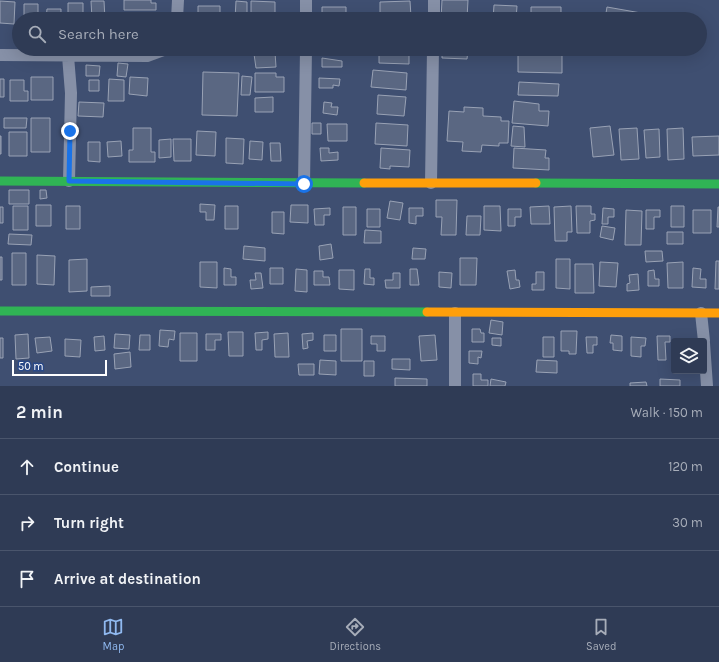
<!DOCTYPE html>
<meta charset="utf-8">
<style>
:root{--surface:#2f3b55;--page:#37425b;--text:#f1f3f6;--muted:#a7adb9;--line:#4a556c;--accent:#90b9f0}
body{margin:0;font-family:Karla,sans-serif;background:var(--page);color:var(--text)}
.controls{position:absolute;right:12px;bottom:12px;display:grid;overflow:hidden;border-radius:4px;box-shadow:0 4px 16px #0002}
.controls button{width:36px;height:36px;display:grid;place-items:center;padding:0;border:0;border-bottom:1px solid var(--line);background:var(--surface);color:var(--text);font:20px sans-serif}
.scale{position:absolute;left:12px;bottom:10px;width:95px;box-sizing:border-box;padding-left:4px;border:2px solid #fff;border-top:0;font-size:11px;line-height:14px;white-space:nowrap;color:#fff;-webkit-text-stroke:3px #294887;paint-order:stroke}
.stop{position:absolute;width:12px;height:12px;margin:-9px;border:3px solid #1a73e8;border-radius:50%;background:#fff}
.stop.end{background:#1a73e8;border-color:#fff;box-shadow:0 1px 4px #0008}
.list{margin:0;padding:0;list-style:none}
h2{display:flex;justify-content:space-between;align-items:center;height:52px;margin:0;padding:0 16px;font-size:17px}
h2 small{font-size:13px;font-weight:400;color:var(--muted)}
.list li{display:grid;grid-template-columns:26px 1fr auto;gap:12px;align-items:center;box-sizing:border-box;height:56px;padding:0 16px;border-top:1px solid var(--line)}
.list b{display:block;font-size:15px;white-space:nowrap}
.list em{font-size:13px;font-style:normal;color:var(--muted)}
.icon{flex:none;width:22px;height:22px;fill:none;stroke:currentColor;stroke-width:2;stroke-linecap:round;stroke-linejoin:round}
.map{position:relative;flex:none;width:719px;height:386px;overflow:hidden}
.search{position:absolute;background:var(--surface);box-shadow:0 4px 16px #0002;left:12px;right:12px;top:12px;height:44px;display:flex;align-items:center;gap:10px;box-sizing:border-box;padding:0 14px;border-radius:22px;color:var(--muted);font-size:15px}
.sheet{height:220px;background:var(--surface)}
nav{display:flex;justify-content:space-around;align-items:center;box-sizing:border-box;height:56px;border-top:1px solid var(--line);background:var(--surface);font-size:11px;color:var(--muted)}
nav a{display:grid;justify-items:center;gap:2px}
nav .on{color:var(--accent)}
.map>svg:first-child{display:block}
.building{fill:#5a6782;stroke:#99a2b5}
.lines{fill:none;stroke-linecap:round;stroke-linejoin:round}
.street{stroke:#8690a7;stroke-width:12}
.fast{stroke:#30b455;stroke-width:9}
.slow{stroke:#ff9f0a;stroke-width:9}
.route{stroke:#1a73e8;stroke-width:5}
</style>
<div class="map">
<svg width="719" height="386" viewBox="0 0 719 386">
<rect width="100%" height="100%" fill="#3f4f71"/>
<!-- building -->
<path class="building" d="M124 0H151V3H156V10H124Z
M442 0H468L467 19H469H441Z
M0 1 15 2 14 24 0 23Z
M91 1H104L105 19H92Z
M236 1 247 2V19H235Z
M251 1 275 2V19H251Z
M410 1 411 17H380V2Z
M68 3H83V19H68Z
M24 4H38V19H24Z
M494 5 517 6 516 19H493Z
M198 6H220V19H198Z
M322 7H346V19H322Z
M531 7H561V19H531Z
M607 7 641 13 640 19H605Z
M47 9H61V19H46Z
M145 14 146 19H128V15Z
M442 49H468L467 59 442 58Z
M379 50H409V64L379 63Z
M275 52 276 67 256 68 254 54Z
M533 52 562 55V73L518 72V54H533Z
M322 58 342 61V67H322Z
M118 63 128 64 126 77 117 76Z
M86 65 100 66 99 76H86Z
M373 70 407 73 406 90 371 87Z
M203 72 239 73 237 116 202 115Z
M255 73H276V77H284V92H255Z
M242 76 252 77 250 95H241Z
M31 77H53V100H31Z
M130 77 148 78 147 96 129 94Z
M319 78 340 79 339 86 333 85V88H319Z
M0 79H4V97H0Z
M109 79 124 80V101H108Z
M10 80H24V91H28V101H10Z
M89 80H99V91H89Z
M519 82 559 84 558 96 518 95Z
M378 95 406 97 404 116 377 114Z
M273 97V112H255V98Z
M514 101 539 104V111H549L548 126 512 123Z
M79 102 104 103 103 117 78 116Z
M324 102 332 103 331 107H338L337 115 323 113Z
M464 107 483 108V116L501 117V121H509L508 143H499V146L482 145 481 152 462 151 463 142 447 141 449 111 464 112Z
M4 118H27L26 128H4Z
M31 118H50V152H31Z
M312 123H321V134H312Z
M376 123 408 125 407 146 375 144Z
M327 124H347V141H328Z
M513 126 524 127 525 147 511 146Z
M610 126 614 155 593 157 590 128Z
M133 128H151V152H155V162H129V150H133Z
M637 128 639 159 621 160 619 129Z
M683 128 684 159 668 160 667 129Z
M659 129 660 157 646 158 644 130Z
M197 131 216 132 215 156 196 155Z
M9 132H27V156H9Z
M0 136H1V154H0Z
M719 136V155L693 156 692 137Z
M226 138 244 139 243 164 226 163Z
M171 139V157L159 158V140Z
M173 139H191V161H174Z
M121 141 122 156 108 157 107 142Z
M250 141 263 142 262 160 249 159Z
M88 142H100V162L88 161Z
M270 143H280L281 161H271Z
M320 148H329V153L338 152V160L321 161Z
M381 148 410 150 409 167 390 166V169L380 168Z
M514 148 546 150 545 158H549V170L513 168Z
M9 190H29V204H9Z
M40 190H46L47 198 40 199Z
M436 200H457L456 235H441L442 217H436Z
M390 201 403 203 400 220 387 218Z
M200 204 215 205 214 220H206V212H200Z
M36 205H51V226H36Z
M291 205H308V223L290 222Z
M13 206H28V230H13Z
M66 206H80V229H66Z
M225 206H238V229H225Z
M484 206H500L501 231 484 230Z
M549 206 550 224H531L530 207Z
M571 206 572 232H567V241H555L554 207Z
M576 206H591V214H595V220L590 221V233H577Z
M671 206H684V227H671Z
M0 207H3V223H0Z
M343 207H356V235H343Z
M718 207H719V227H717Z
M330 208V215H324V225H315L314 209Z
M409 208H423V216H416V224L409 223Z
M603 208 614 209V217H608V224H602Z
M367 209H380V227H367Z
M508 209H521V217H515V226H508Z
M626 210 642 211 641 245H625Z
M646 210H660V217H654V229H646Z
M693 210H711V233H693Z
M272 212H284V234L272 233Z
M467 216H481L480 235H466Z
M602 226 615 228 613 240 600 237Z
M365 230 381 231V243H364Z
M667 232H683V244H667Z
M9 234 32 235 31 245 8 244Z
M331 244 333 258 320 260 319 246Z
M244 246 265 248V261L243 259Z
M413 248 426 249 425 259H412Z
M645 251H662L663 261 646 262Z
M12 253H26V285H12Z
M37 255 55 256 54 285 37 284Z
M0 257H2V280H0Z
M460 258H477L476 285H460Z
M87 259V291L69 292V260Z
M556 259H570V289L556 288Z
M716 261H719V289H715Z
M200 262H217V288L200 287Z
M600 262 618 263 616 287 599 286Z
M683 262V288H668L667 263Z
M575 264H593L594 293H575Z
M224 268 231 269V277H236V285H224Z
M270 268H283V284H270Z
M693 268 701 269 700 279H706V288L692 287Z
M296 269 307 270V292L295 291Z
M365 269H370V278H374V285L364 284Z
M410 269H417L419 285H410Z
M339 270H354V290L339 289Z
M515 270 516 280H519L520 287 510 289 507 271Z
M654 270 655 279H659V286H648V271Z
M314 271H323V277H329L330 285H314Z
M439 272 452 273 451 288 439 287Z
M536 272H544V290H532V284H536Z
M255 273H261L263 288 251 289 250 280H256Z
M393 273H400V288H386L385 280H393Z
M638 274 639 290 627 291V284L630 283 629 275Z
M110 286V296H91V287Z
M491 320 503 322 502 335 489 333Z
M341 329H362V361H341Z
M472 329H480L481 333H484V342H472Z
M160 330 175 331 174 340 169 339 168 347 159 346Z
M561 331H577L576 354H569V351H561Z
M228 332H243V356H229Z
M268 332V339L262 340V350H256L255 333Z
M180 333H197V361H180Z
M288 333 289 357H275L274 334Z
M313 333V340L307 341 308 348 303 349 302 334Z
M28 334 29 358 16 359 15 335Z
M115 334 130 335 129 349 114 348Z
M206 334H221V340H215V350H206Z
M140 335H150V350H139Z
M324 335H336V351H324Z
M435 335 437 360 421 361 419 336Z
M611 335 622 336V351L613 350V343H610Z
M104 336 105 350 95 351 94 337Z
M371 336H385V351H377V344H371Z
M657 336H670V342H665L666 360H658Z
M50 337 52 351 37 353 35 338Z
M543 337H554V357H543Z
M586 337H597V345H593V353H587Z
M631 337 646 338 645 346H641V357L631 356Z
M0 338H3V358H0Z
M492 338H501V346L492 345Z
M65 339 81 340 80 357 65 356Z
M469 351H482L481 358 478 357V364L469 363Z
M130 352 131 367 115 369 114 354Z
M392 359H410V370L392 369Z
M320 360 336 361V375L319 374Z
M537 360 557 361V373L536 372Z
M364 361H374V376H364Z
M298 364H314V375H299Z
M473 374H481V380H488V386H473Z
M395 378 427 379V386H395Z
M491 379 506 382 505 386H490Z
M660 379 680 380V386H660Z
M646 382 647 386H630V383Z"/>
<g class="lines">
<!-- street -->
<path class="street" d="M177 19 178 0
M306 19V0
M434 19V0
M0 55 147 56 166 49
M68 56 71 93 69 181
M431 183 433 49
M304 184 306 49
M701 313 704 341
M704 343 707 386
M455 386V313"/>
<!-- fast -->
<path class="fast" d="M0 181 364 183
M536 183 719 184
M0 311 427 312"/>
<!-- slow -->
<path class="slow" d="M364 183H536
M427 312 719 313"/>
</g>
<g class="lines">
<!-- route -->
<path class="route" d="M70 131 69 181 304 184"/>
</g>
</svg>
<div class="controls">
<button><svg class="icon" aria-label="layers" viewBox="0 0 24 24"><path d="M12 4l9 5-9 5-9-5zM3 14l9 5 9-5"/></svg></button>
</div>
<div class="scale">50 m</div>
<div class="stop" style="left:304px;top:184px"></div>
<div class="stop end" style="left:70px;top:131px"></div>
<div class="search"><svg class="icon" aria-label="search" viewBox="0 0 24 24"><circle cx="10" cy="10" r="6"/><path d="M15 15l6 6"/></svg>Search here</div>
</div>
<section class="sheet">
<h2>2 min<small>Walk · 150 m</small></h2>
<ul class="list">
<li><svg class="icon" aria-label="ahead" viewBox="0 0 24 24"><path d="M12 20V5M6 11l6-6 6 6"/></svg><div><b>Continue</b></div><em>120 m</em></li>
<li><svg class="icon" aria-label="right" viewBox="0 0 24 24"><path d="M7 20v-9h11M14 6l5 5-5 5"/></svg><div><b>Turn right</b></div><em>30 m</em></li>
<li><svg class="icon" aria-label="arrive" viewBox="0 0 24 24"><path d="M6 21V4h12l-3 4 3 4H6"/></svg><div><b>Arrive at destination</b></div></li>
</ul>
</section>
<nav>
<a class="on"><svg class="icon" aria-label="map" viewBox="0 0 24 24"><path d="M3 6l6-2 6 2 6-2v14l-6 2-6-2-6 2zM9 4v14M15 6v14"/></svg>Map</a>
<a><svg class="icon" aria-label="directions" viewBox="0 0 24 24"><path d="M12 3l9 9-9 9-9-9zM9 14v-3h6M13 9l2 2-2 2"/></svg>Directions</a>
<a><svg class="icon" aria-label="saved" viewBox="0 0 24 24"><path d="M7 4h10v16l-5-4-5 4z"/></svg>Saved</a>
</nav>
